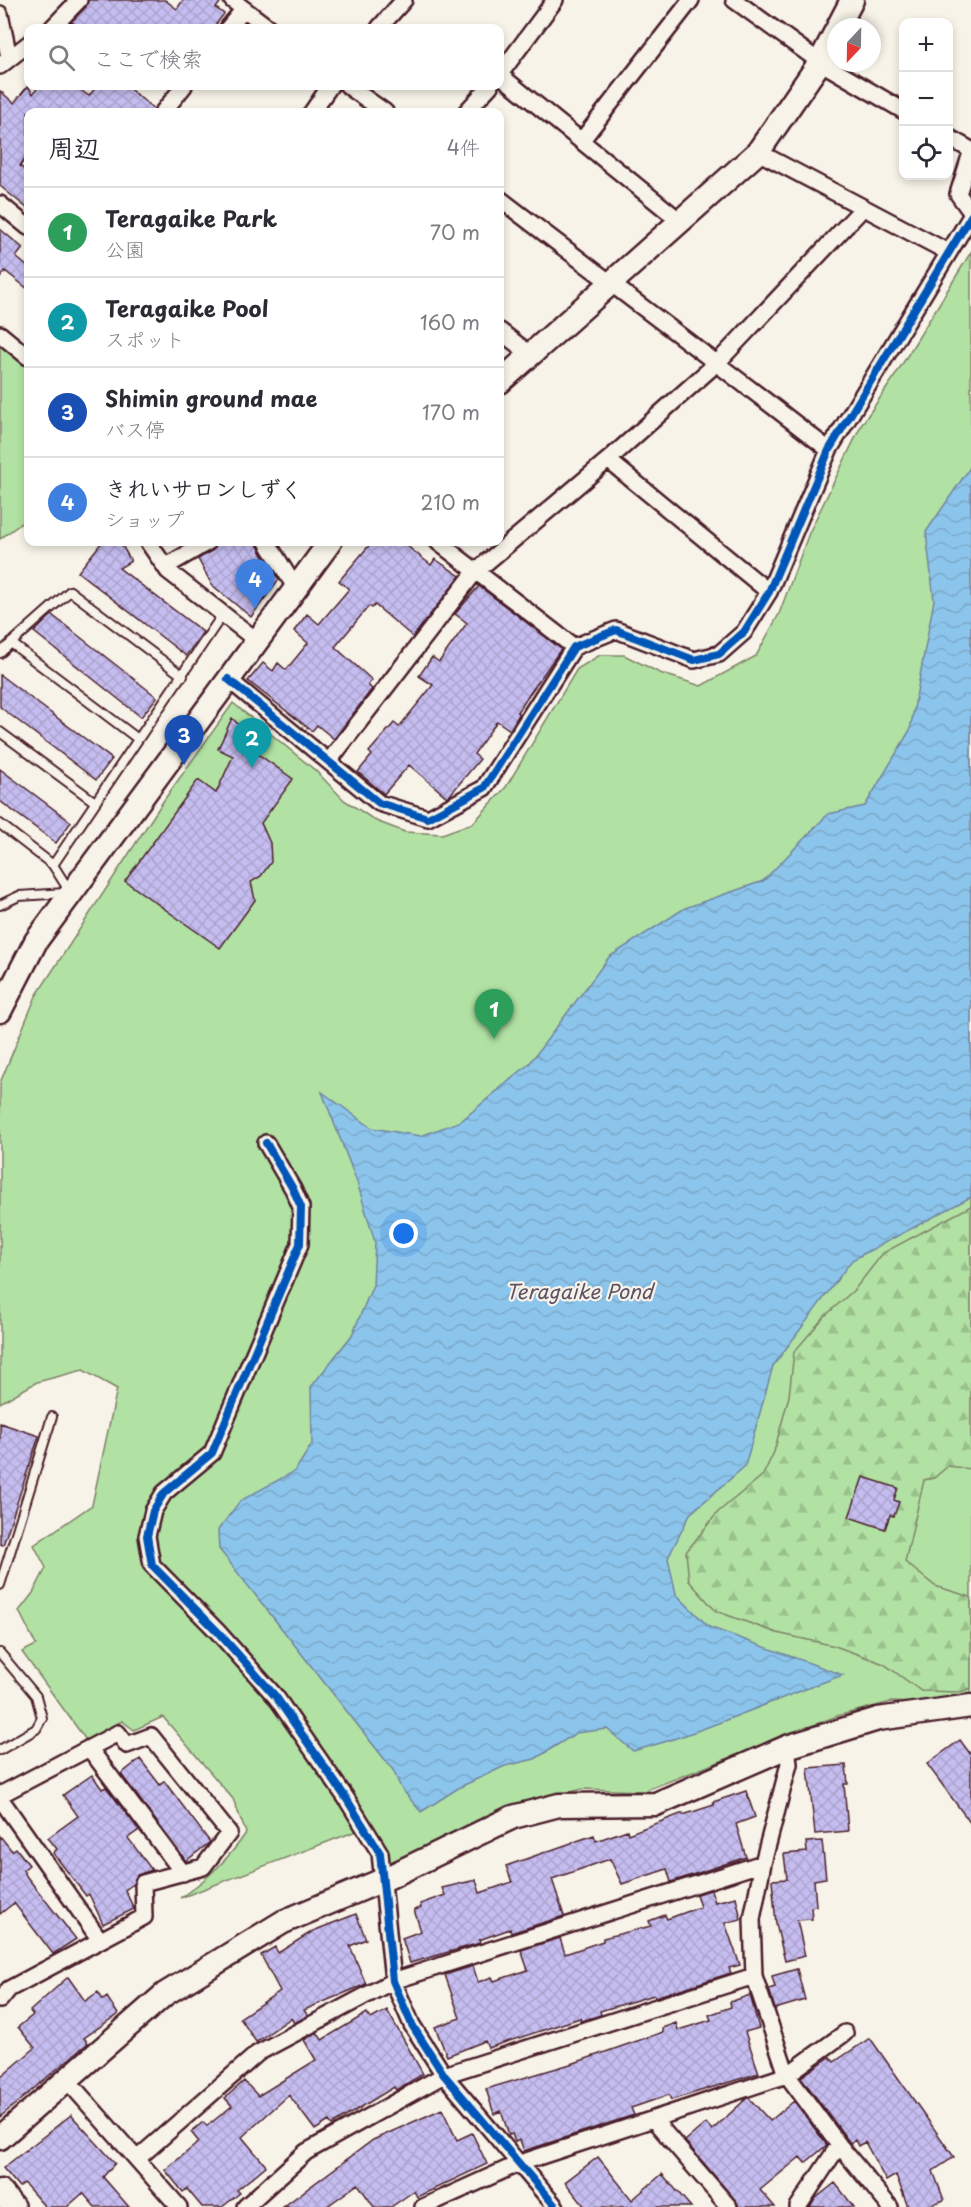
<!DOCTYPE html>
<html lang="ja">
<meta charset="utf-8">
<style>
:root{--surface:#fff;--page:#f7f7f7;--text:#2b2b33;--muted:#7c7c81;--line:#e1e1e2;--accent:#db2777}
body{margin:0;font-family:"Playpen Sans","Klee One",sans-serif;background:var(--page);color:var(--text)}
.controls{position:absolute;right:18px;top:18px;display:grid;overflow:hidden;border-radius:12px;box-shadow:0 3px 9px #0003}
.controls button{width:54px;height:54px;display:grid;place-items:center;padding:0;border:0;border-bottom:2px solid var(--line);background:var(--surface);color:var(--text);font:30px sans-serif}
.compass{position:absolute;left:827px;top:18px;width:54px;height:54px;border-radius:50%;background:var(--surface);box-shadow:0 3px 9px #0003;rotate:202deg}
.you{position:absolute;left:404px;top:1234px;width:21px;height:21px;margin:-15px;border:4px solid #fff;border-radius:50%;background:#1a73e8;box-shadow:0 0 0 9px #1a73e833}
.badge{display:grid;place-items:center;width:39px;height:39px;border-radius:50%;background:var(--accent);color:#fff;font-size:20px;font-weight:700}
.pin{position:absolute;translate:-50% -50px;filter:drop-shadow(0 2px 3px #0008)}
.pin::after{content:'';position:absolute;top:32px;width:21px;height:18px;background:inherit;clip-path:polygon(0 0,100% 0,50% 100%)}
.list{margin:0;padding:0;list-style:none}
h2{display:flex;justify-content:space-between;align-items:center;height:78px;margin:0;padding:0 24px;font-size:26px}
h2 small{font-size:20px;font-weight:400;color:var(--muted)}
.list li{display:grid;grid-template-columns:39px 1fr auto;gap:18px;align-items:center;box-sizing:border-box;height:90px;padding:0 24px;border-top:2px solid var(--line)}
.list b{display:block;font-size:22px;white-space:nowrap}
.list p{margin:0;font-size:20px;white-space:nowrap;color:var(--muted)}
.list em{font-size:20px;font-style:normal;color:var(--muted)}
.icon{flex:none;width:33px;height:33px;fill:none;stroke:currentColor;stroke-width:2;stroke-linecap:round;stroke-linejoin:round}
.map{position:relative;flex:none;width:971px;height:2207px;overflow:hidden}
.search{position:absolute;background:var(--surface);box-shadow:0 3px 9px #0003;left:24px;top:24px;width:480px;height:66px;display:flex;align-items:center;gap:15px;box-sizing:border-box;padding:0 21px;border-radius:12px;color:var(--muted);font-size:22px}
.panel{position:absolute;background:var(--surface);box-shadow:0 3px 9px #0003;left:24px;top:108px;width:480px;height:438px;border-radius:12px}
.map>svg:first-child{display:block}
.green{fill:#b1e2a3;stroke:#7e8067;stroke-width:1.5}
.forest{fill:url(#forest-firs);stroke:#7e8067;stroke-width:1.5}
.water{fill:url(#water-waves);stroke:#72839e;stroke-width:1.5}
.building{fill:url(#building-cross-hatch);stroke:#4a1f2b;stroke-width:1.5}
.lines{fill:none;stroke-linecap:round;stroke-linejoin:round}
.lane-casing{stroke:#4a1f2b;stroke-width:12}
.street-casing{stroke:#4a1f2b;stroke-width:20}
.secondary-casing{stroke:#4a1f2b;stroke-width:27}
.lane{stroke:#f7f3e8;stroke-width:8}
.street{stroke:#f7f3e8;stroke-width:15}
.secondary{stroke:#f7f3e8;stroke-width:22}
.cycleway-casing{stroke:#f7f3e8;stroke-width:11}
.cycleway{stroke:#0057b8;stroke-width:8}
.labels{text-anchor:middle;stroke-width:4.5;stroke-linejoin:round;paint-order:stroke}
.water-label{font-size:20px;font-style:italic;fill:#5e5165;stroke:#f7f3e8}
</style>
<div class="map">
<svg width="971" height="2207" viewBox="0 0 971 2207">
<defs>
<pattern id="forest-firs" width="22" height="20" patternUnits="userSpaceOnUse" patternTransform="scale(1.5)"><rect width="22" height="20" fill="#b1e2a3"/><path d="M5 1l3.5 6h-7zM16 11l3.5 6h-7z" fill="#9ac18c"/></pattern>
<pattern id="water-waves" width="16" height="10" patternUnits="userSpaceOnUse" patternTransform="scale(1.5)"><rect width="16" height="10" fill="#8cc5eb"/><path d="M0 5q4-4 8 0t8 0" fill="none" stroke="#7aa9ca"/></pattern>
<pattern id="building-cross-hatch" width="8" height="8" patternUnits="userSpaceOnUse" patternTransform="scale(1.5)"><rect width="8" height="8" fill="#c5bdef"/><path d="M0 0l8 8M0 8l8-8" fill="none" stroke="#aba2cd"/></pattern>
</defs>
<rect width="100%" height="100%" fill="#f7f3e8"/>
<filter id="ink" filterUnits="userSpaceOnUse"><feTurbulence type="fractalNoise" baseFrequency=".0167" numOctaves="2"/><feDisplacementMap in="SourceGraphic" scale="12" xChannelSelector="R" yChannelSelector="G"/><feConvolveMatrix kernelMatrix="1 2 1 2 8 2 1 2 1" color-interpolation-filters="sRGB"/></filter>
<g filter="url(#ink)">
<!-- green -->
<path class="green" d="M971 252V1697L936 1704 891 1702 837 1716 644 1791 583 1789 553 1796 393 1867 367 1827 180 1898C207 1879 228 1860 246 1833L233 1799 163 1717 134 1730 122 1721 86 1740 22 1652 36 1645 19 1611 33 1593 46 1568 34 1545 92 1505 117 1389 83 1370 37 1382 0 1403V1083L36 996 164 800 233 703 316 771 344 800 376 821 405 832 442 834 473 823 506 787 577 669 600 655H624L660 673 701 686 756 656 779 614 809 533 862 424 893 379Z
M0 341 28 364V518L0 539Z"/>
<!-- forest -->
<path class="forest" d="M971 1206V1469L948 1466 934 1478 924 1480 905 1562 935 1586 971 1597V1688L961 1692 921 1691 884 1664 835 1646 777 1633 716 1611 689 1581 686 1552 718 1512 763 1475 774 1452 789 1396 794 1352 825 1316 855 1289 883 1253Z"/>
<!-- water -->
<path class="water" d="M971 466V1197L852 1260 773 1366 745 1466 690 1514 668 1558 676 1594 709 1627 843 1675C773 1700 705 1732 633 1751L607 1729 576 1733 535 1759 505 1766 460 1787 421 1812 401 1788 393 1770 219 1549 218 1530 240 1501 295 1471 312 1444 311 1387 352 1335 373 1285 375 1242 357 1182 322 1092 372 1128 421 1136 461 1121 529 1064 609 957 685 908 763 881 828 814 865 806 910 730 934 600 926 532Z"/>
<!-- building -->
<path class="building" d="M88 0H165L177 9 183 0H222L216 8 224 14 213 28H82L71 22 86 7Z
M28 86 33 94 39 86H75L89 96 97 86H126L154 109V112H28V155L20 166 28 173V209L0 186V91L14 103Z
M0 229 23 248 16 257 28 267V289L5 271 0 278Z
M102 542H120L131 561 119 568 203 632 186 656 78 572Z
M218 542H256L269 567 279 579 251 617 212 585 198 559 213 550Z
M372 542H402L431 565 435 559 460 576 413 637 375 605 372 608 369 606 335 647 372 680 368 685 372 689 334 739 317 725 312 731 248 681 263 663 273 671 278 663 286 670 308 643 294 631 307 614 319 624 349 589 339 581Z
M479 586 561 649 517 712 519 714 510 730 497 721 474 754 480 759 450 795 447 797 409 765 384 794 358 772 372 755 369 752 394 723 399 727 433 685 419 676 432 657 439 662 467 623 455 614Z
M52 615 157 697 141 717 34 632Z
M0 675 112 759 96 780 0 707Z
M232 718 250 736 258 754 293 779 261 823 270 843 271 862 261 876 251 882 255 900 220 948 125 881 198 780 216 793 233 756 218 749Z
M0 769 71 822 56 843 0 801Z
M0 1423 39 1436 3 1545 0 1544Z
M863 1477 898 1488 894 1500 899 1502 894 1516 890 1515 885 1529 849 1517Z
M960 1740 971 1755V1824L927 1764Z
M140 1759 160 1785 164 1781 210 1842 186 1861 121 1774Z
M846 1765 848 1784H844L848 1831 815 1834 808 1768Z
M92 1775 102 1789 106 1787 139 1830 128 1838 152 1870 137 1875 133 1884 125 1890 134 1909 103 1924 89 1894 86 1896 53 1853 57 1849 48 1838 78 1816 63 1795Z
M746 1791 755 1817 736 1824 746 1857 671 1882 667 1869 622 1884 610 1859 552 1879 564 1916 511 1933 510 1929 479 1940 480 1943 410 1963 402 1938 421 1931 414 1910 421 1908 420 1904 445 1895 442 1888 476 1880 480 1893 512 1882 506 1866 594 1835 596 1841 627 1830 628 1834 683 1813V1815L714 1805 713 1802Z
M0 1836 12 1851 16 1848 29 1865 23 1870 27 1877 76 1939 53 1954 14 1903 0 1914Z
M822 1841 826 1878 814 1880 816 1906 811 1907 812 1919 797 1920 805 1956 785 1961 776 1924 772 1880 787 1879 784 1854 807 1852 806 1842Z
M711 1890 715 1902 736 1897 741 1919 725 1923 740 1965 729 1968 731 1973 655 1997 654 1995 600 2011 601 2015 581 2021 580 2018 488 2048 485 2041 447 2056 435 2027 460 2018 445 1975 473 1966 478 1982 492 1977 494 1981 528 1970 521 1950 560 1938 565 1954 603 1941V1938L651 1926 649 1921 665 1915 667 1919 700 1907 696 1894Z
M356 1914 366 1939 350 1946 366 1984 304 2010 308 2016 294 2023 291 2018 256 2042 240 2018 280 1991 261 1955 275 1947 278 1953 313 1931Z
M797 1969 805 2000 775 2009 769 1989 775 1987 772 1976Z
M68 1977 85 2001 98 1992 103 2000 107 1997 118 2014 84 2038 88 2043 0 2117V2078L35 2048 18 2027 33 2015 30 2011Z
M750 1995 759 2028 745 2032 759 2073 671 2100 669 2095 631 2108 634 2115 524 2151 520 2140 515 2142 512 2134 509 2135 501 2111 494 2114 486 2089 574 2063 663 2032 662 2028 676 2023 678 2030 711 2020 709 2015 731 2007 730 2002Z
M387 2010 423 2074 396 2090 394 2087 332 2125 329 2121 315 2130 289 2095 242 2137 266 2166 237 2190 240 2193 222 2207H202L187 2189 183 2192 165 2170 199 2142 191 2132 203 2122 207 2126 232 2106 225 2098 244 2081 258 2096 316 2060 304 2040 317 2032 322 2040 367 2013 371 2019Z
M870 2038 954 2157 933 2171 944 2200 925 2207H908L896 2175 886 2181 865 2142 858 2146 855 2140 850 2143 801 2077 830 2057 834 2062Z
M747 2098H749L770 2121 794 2101 827 2145 805 2163 800 2157 760 2190 775 2207H739L736 2201 685 2141 706 2123 712 2130Z
M442 2109 457 2140 472 2133 487 2164 417 2197 414 2191 391 2207H374L358 2184 326 2207H283L373 2140Z
M71 2115 115 2163 103 2177 129 2207H95L83 2193 67 2207H45L24 2183 19 2187 3 2168Z
M598 2157 632 2200 662 2174 691 2207H585L565 2182Z
M835 2183 854 2207H810L816 2198Z"/>
<g class="lines">
<!-- lane casing -->
<g class="lane-casing">
<path id="lane" d="M11 643 138 739
M0 653 70 591 183 676
M0 732 95 802
M0 824 53 865 70 892
M53 865 223 614
M0 905 19 896 65 893
M0 1585 52 1417
M0 1653 36 1696 42 1718 36 1729 0 1750"/>
</g>
<!-- street casing -->
<g class="street-casing">
<path id="street" d="M232 0 269 28
M734 0 820 62 904 111
M0 14 9 57
M52 28 79 0
M228 28 243 10
M379 28 404 0
M0 66 28 44
M500 74 555 0
M500 75 680 221
M348 86 385 112
M163 112 184 86
M312 112 330 86
M466 112 490 86
M948 137 971 150
M582 140 691 0
M758 152 948 252
M971 153 958 194 971 212
M500 199C609 283 720 364 829 450
M0 204 28 227
M500 331 531 355
M0 334 28 357
M608 460 769 592
M148 542 168 571 256 640
M267 542 295 587
M438 542 574 647
M165 567 208 542
M228 679 379 803 428 818 484 788 574 647 616 630 694 660 719 654 744 632 769 592 829 450 971 216
M329 761 475 572 608 460 718 362 863 208
M266 1143 293 1189 301 1207 300 1244 212 1453 164 1493 153 1511 147 1536 152 1565 217 1631 276 1697 346 1798 380 1853 393 1981 412 2025 444 2075 556 2207
M787 1747 789 1764 763 1863 752 1919 754 1976 787 2075 839 2145 890 2207
M89 1748 183 1873
M0 1795 118 1733 127 1745 151 1736 229 1833 203 1867 143 1883 144 1917 9 1989 0 2000
M0 1798 100 1940
M67 2080 179 2207
M653 2119 729 2207
M137 2159 258 2053 393 1981 763 1863
M245 2207 306 2152 444 2075 754 1976
M423 2207 520 2163 787 2075 845 2033
M798 2207 839 2145"/>
</g>
<!-- secondary casing -->
<g class="secondary-casing">
<path id="secondary" d="M838 27 852 0
M500 382 758 152 820 62 836 31
M0 1011 36 941 330 542
M0 2138 165 1994 283 1922 383 1880 513 1817 559 1805 656 1804 787 1747 878 1719 971 1706
M0 2191 13 2207"/>
</g>
<!-- lane -->
<use href="#lane" class="lane"/>
<!-- street -->
<use href="#street" class="street"/>
<!-- secondary -->
<use href="#secondary" class="secondary"/>
<!-- cycleway casing -->
<g class="cycleway-casing">
<path id="cycleway" d="M228 679 379 803 428 818 484 788 574 647 616 630 694 660 719 654 744 632 769 592 829 450 971 216
M266 1143 293 1189 301 1207 300 1244 212 1453 164 1493 153 1511 147 1536 152 1565 217 1631 276 1697 346 1798 380 1853 393 1981 412 2025 444 2075 556 2207"/>
</g>
<!-- cycleway -->
<use href="#cycleway" class="cycleway"/>
</g>
</g>
<g class="labels">
<!-- water labels -->
<g class="water-label">
<text x="579" y="1299">Teragaike Pond</text>
</g>
</g>
</svg>
<div class="controls">
<button>+</button>
<button>−</button>
<button><svg class="icon" aria-label="locate" viewBox="0 0 24 24"><circle cx="12" cy="12" r="6"/><path d="M12 2v4M12 18v4M2 12h4M18 12h4"/></svg></button>
</div>
<svg class="compass" viewBox="-18 -18 36 36"><path d="M0-13l5 13h-10z" fill="#e53935"/><path d="M0 13l5-13h-10z" fill="#7c7c81"/></svg>
<div class="you"></div>
<div class="pin badge" style="left:494px;top:1039px;background:#2e9e5b">1</div>
<div class="pin badge" style="left:252px;top:768px;background:#0f9aa8">2</div>
<div class="pin badge" style="left:184px;top:765px;background:#1a4fb4">3</div>
<div class="pin badge" style="left:255px;top:609px;background:#3f7fe0">4</div>
<div class="search"><svg class="icon" aria-label="search" viewBox="0 0 24 24"><circle cx="10" cy="10" r="6"/><path d="M15 15l6 6"/></svg>ここで検索</div>
<section class="panel">
<h2>周辺<small>4件</small></h2>
<ul class="list">
<li><span class="badge" style="background:#2e9e5b">1</span><div><b>Teragaike Park</b><p>公園</p></div><em>70 m</em></li>
<li><span class="badge" style="background:#0f9aa8">2</span><div><b>Teragaike Pool</b><p>スポット</p></div><em>160 m</em></li>
<li><span class="badge" style="background:#1a4fb4">3</span><div><b>Shimin ground mae</b><p>バス停</p></div><em>170 m</em></li>
<li><span class="badge" style="background:#3f7fe0">4</span><div><b>きれいサロンしずく</b><p>ショップ</p></div><em>210 m</em></li>
</ul>
</section>
</div>
